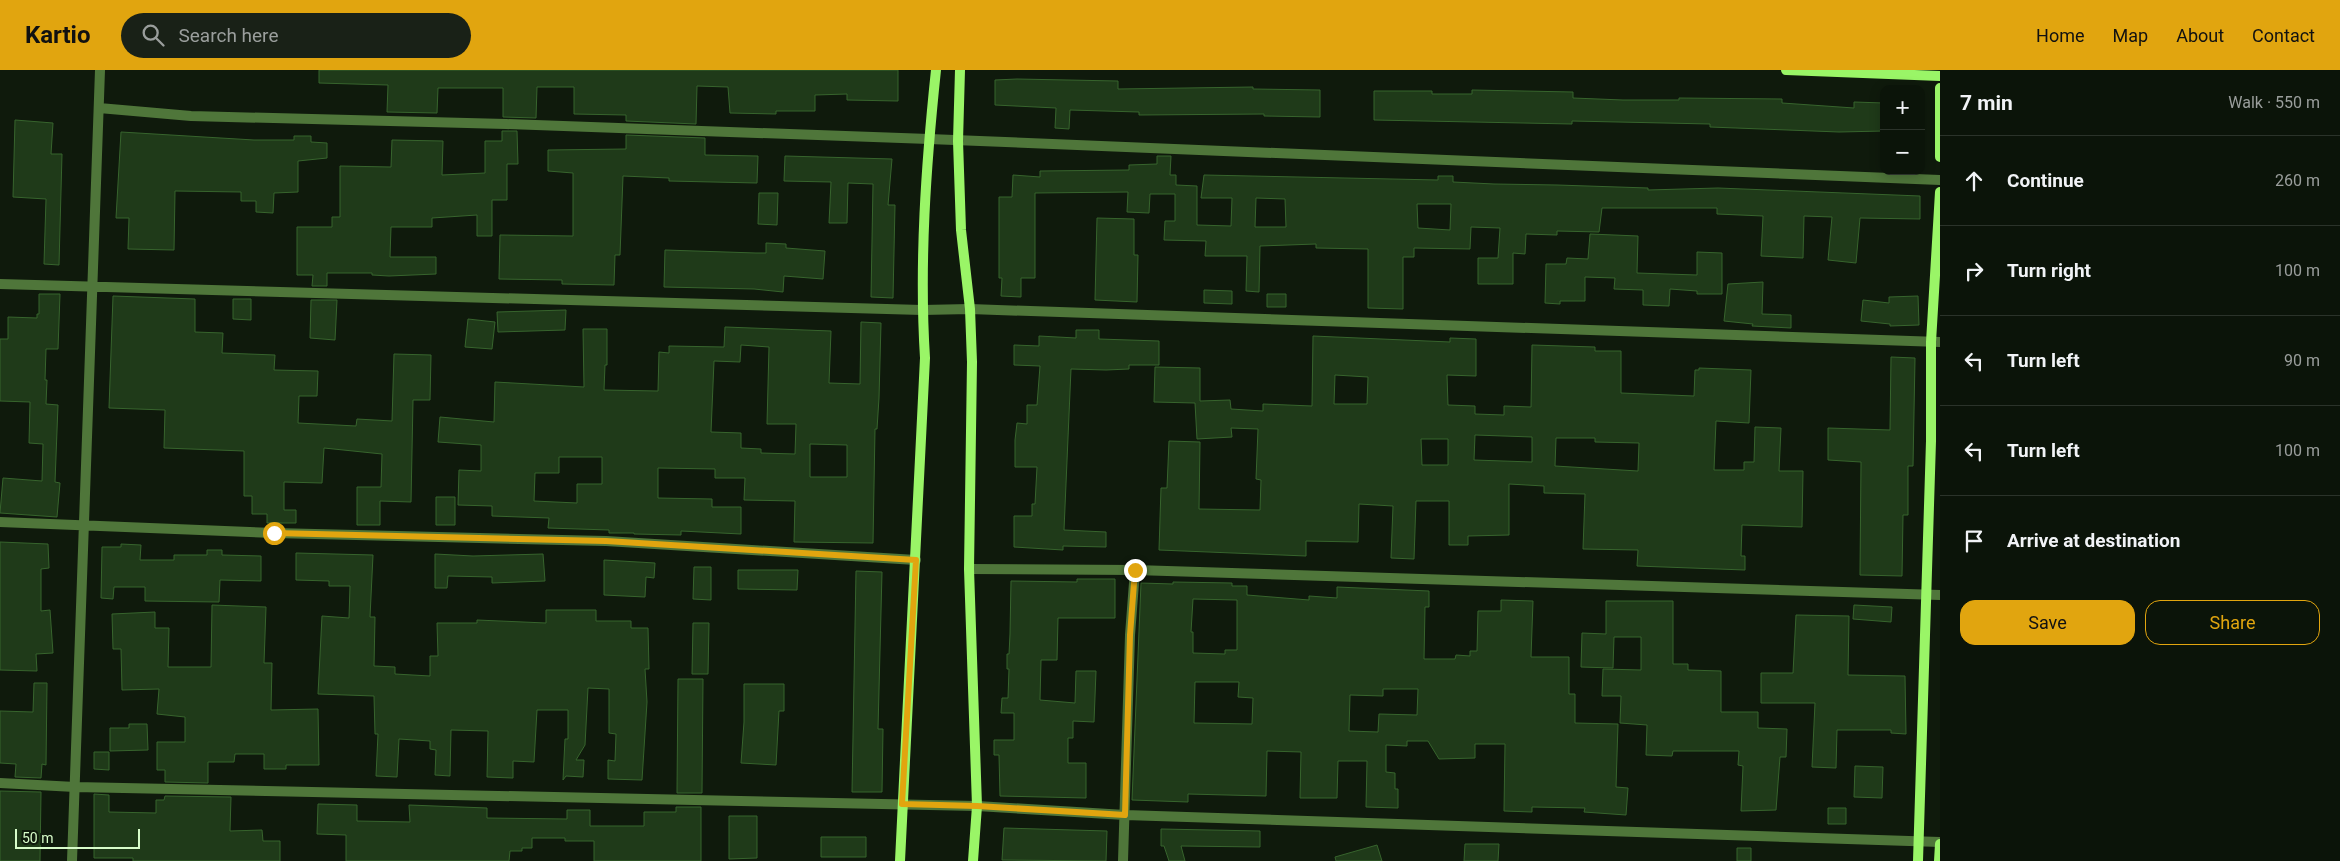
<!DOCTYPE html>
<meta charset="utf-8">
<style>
:root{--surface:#0b1409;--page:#192117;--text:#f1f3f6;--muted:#9a9e9c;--line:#2b332a;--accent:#e1a50f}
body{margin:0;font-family:Roboto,sans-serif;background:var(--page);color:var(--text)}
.controls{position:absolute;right:15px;top:15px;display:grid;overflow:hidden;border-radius:10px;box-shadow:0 2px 12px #0003}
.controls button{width:45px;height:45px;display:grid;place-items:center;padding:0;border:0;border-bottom:1px solid var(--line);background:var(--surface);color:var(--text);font:25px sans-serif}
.scale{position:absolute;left:15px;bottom:12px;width:125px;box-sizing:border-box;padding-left:5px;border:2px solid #d7fbc9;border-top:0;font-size:14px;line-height:18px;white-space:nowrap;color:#d7fbc9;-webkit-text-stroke:4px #0f1a0c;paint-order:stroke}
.stop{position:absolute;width:15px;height:15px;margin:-11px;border:4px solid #e1a50f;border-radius:50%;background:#fff}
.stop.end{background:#e1a50f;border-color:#fff;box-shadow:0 1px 5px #0008}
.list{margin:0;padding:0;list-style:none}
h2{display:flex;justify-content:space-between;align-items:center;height:65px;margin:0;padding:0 20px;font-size:21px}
h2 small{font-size:16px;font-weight:400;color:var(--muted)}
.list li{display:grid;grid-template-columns:32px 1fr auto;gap:15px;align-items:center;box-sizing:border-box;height:90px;padding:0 20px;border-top:1px solid var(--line)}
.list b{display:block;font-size:19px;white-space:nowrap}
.list em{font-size:16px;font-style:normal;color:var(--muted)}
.actions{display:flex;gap:10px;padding:15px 20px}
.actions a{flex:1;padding:11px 0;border:1px solid var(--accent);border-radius:15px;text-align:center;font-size:18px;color:var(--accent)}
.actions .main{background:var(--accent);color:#111}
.icon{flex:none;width:28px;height:28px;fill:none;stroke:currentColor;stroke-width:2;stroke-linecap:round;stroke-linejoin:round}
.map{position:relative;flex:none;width:1940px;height:791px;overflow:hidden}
header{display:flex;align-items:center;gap:30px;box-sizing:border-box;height:70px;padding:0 25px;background:var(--accent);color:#111}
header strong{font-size:24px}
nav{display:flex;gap:28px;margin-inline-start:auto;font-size:18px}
.search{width:350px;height:45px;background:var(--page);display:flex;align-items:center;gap:12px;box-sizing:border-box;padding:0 18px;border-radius:28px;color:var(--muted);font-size:19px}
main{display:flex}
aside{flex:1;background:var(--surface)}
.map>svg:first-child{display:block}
.building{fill:#1f3a19;stroke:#37642d;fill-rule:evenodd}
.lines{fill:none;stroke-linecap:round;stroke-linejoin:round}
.street{stroke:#4f763a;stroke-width:10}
.secondary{stroke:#9af567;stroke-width:10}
.route{stroke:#e1a50f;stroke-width:6}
</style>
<header>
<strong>Kartio</strong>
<div class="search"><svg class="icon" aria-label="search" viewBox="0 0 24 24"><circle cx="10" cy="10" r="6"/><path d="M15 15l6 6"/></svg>Search here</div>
<nav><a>Home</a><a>Map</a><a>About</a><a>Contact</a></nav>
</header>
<main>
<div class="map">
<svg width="1940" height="791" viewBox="0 0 1940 791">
<rect width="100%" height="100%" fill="#0f1a0c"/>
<!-- building -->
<path class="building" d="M319 0H898V31L847 30V24L815 25V41H776V44L730 43 728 17 697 16 696 54 626 51V45L574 44V17H537L536 48 503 47V18H438L437 43 387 42 388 15 319 13Z
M1017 9 1118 11V19L1253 17V19L1320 20V47L1264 46V44L1139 45V42L1070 40 1069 59 1055 58 1056 38 995 35V10Z
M1472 20 1573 22V28L1623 30H1679V28L1782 29V33L1854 38V32L1884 33V61L1839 62 1710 57V54L1572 51V54L1374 50V21H1432V24H1472Z
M15 50 53 53 51 84H62L59 195 44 194 46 129 13 127Z
M502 61H517L518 94H507V130H492V166H477V145L432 148V157H391L390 187H436V204L389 206 372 205V203H327V216H312L313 205H297V157H332V147H340V96L391 97 392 70 443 71 442 105 485 103V71H502Z
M121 62 254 70H294V66H311V72L327 73V88L298 91V122L274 123 273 143 256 142V131H241V122L175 121 174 180 128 179 129 148H116Z
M626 65 705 68V85L758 86 757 113 669 111V108L623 106 620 185H615L614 215 562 214V210L499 209 500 165 573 166V103L548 101V80L626 79Z
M785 86 892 89 888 135H895L893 228 871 227 873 114 848 113 847 153H829L831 112 784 111Z
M1157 86H1171L1170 105H1176V115L1197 116V155L1231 156 1232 128H1201L1204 105 1438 110V106H1453V112L1494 114 1557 115 1648 118V120L1718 118 1920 126V149L1860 148 1856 193 1828 190 1832 147 1804 146 1803 188 1761 186 1763 146 1717 144V138H1602L1599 162 1557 161V165L1526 164 1525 184 1513 183V214H1478V188H1498L1500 158 1471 157 1470 179 1414 178V187H1403V239L1368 238V179L1316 178V174L1260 176 1259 222 1246 221 1247 186H1205L1206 171 1164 170 1165 151H1175V124H1150L1149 143 1127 142 1128 122 1035 123V208H1021V227L1001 226 1002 208H999V127H1012L1013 105 1040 107V101L1129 100V95L1157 94ZM1256 128 1285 129 1286 157H1255ZM1417 134H1451L1450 160 1418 158Z
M759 123H778L777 155 758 154Z
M1097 148 1134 149V185H1138L1137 232 1095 230Z
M1590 164 1638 166 1637 203 1697 205V182L1722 183V224H1697V221L1670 219 1669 236 1643 235V220L1614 219 1615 208 1585 207V231H1560V234L1545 233 1546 194H1566L1567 188 1588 189Z
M766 173 786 174V178L825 181 823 209 784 206 783 222 754 219 664 217 665 180 756 183H766Z
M1763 212 1762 244 1791 245V258L1752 256 1753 254 1724 251 1728 214Z
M1204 220 1232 221V234L1204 233Z
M39 224H60L58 279H46L45 310H47L46 334 58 335 55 412 60 413 57 447 0 443 3 408 42 411 43 374 29 373 30 332 0 331V269H8V247L37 248V244H39Z
M1267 224H1286V237H1267Z
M113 226 195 229V262L223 263 222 283 275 285 274 300 318 301 317 326H299L298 353 356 356 357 349 392 351 394 284 431 285 430 330H413L411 432 380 431V455H357V417H381L382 384 324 378 322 413 284 412V440H296V453H267V444H252V426H244V381L164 378 165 340 109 338Z
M1918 226 1919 255 1890 256V254L1861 251 1863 230 1889 233V227Z
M233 229H251V250L233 249Z
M311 230H337L335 270 310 268Z
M566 240 565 260 498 262 497 242Z
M468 249 495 252 492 279 465 277Z
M861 252 881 253 879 328 877 359H875L873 473 794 472 795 431 744 430 745 408H715V399L658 398V428L712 429V437H741V464L681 461V465L634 464V463H609V460L548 458 549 448 492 446V436L458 435 459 400 481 401V375L438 372 440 347 494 352 495 312 584 317 583 259H607V295H605L604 320 658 321 659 282 669 283V276L724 277 725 257 831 261 829 313 860 314ZM741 275 769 277 767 354H796L795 384 761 383V379L741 378V363L711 362 714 291 740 292ZM810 374 847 375V407H810ZM559 387H602V414H577V433L534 431 535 403H559Z
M1076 260H1099V269L1159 271V295H1129V299L1106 300 1071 299 1064 460 1106 462V477L1063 476V480L1014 477V446H1032V434H1035L1037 397H1015V370L1017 353 1027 354V335H1037L1040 296 1014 295V275L1039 276V266L1076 268Z
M1313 266 1450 272V268L1476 269V306L1447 305 1448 335 1475 336V344L1504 345V336L1531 337 1532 275 1595 277V281H1621V323L1694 326 1695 300H1699V298L1751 300 1749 353 1716 351 1714 400H1744V392H1754L1755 357 1781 358 1779 401H1803L1802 457 1742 455 1741 486H1745V500L1637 496 1638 480 1583 479 1585 424 1544 423V416L1509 414V465L1468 466V475H1449V431H1416L1414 489 1391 488 1393 436 1359 434 1358 472 1306 471V486L1159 480 1161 418H1167L1169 371 1200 372 1199 439 1260 440 1261 410 1256 409 1258 359 1231 358 1232 367 1197 369 1195 333 1154 332 1155 297 1200 298V331L1230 330 1231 339 1263 341V334L1312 336ZM1335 305 1368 307 1367 334H1334ZM1475 365 1532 367V392L1474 390ZM1556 368H1595V372L1639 373 1638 401 1555 396ZM1421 369H1448V395H1422Z
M1891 287 1915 288 1913 396H1908V445H1903L1902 506 1860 505 1861 392 1828 390V358L1890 360Z
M436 427H455V455H436Z
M0 472 48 474 49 498 41 499V541L50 540 53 583 36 584 37 601 0 600Z
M121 474 141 475 140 490H174V485H207V480H222V485L261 486V511L220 510 219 532 145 531V517H114L113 529 101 528 102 477H121Z
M296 483 373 485 370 547H375L374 596 395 597V604L430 606V586H438L437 553H477V550L546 553V540H596V551H631V558H648L649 599H645L647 632 642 710 608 709V690L615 691 616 664 609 663V619L588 618 585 675 576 690H584L583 707 566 706 563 710 565 669H568V640H537L534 692 513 691V708L487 707 488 661 451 660 450 706 435 705 436 680 430 679V671L399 669 397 707 376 706 378 664H375L374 626 318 624 322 546 349 548 350 516H329V511L296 510Z
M435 484 473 486 543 484 545 511 492 513V507L448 506 447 518H435Z
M604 490 655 493 654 508 646 507 645 527 604 525Z
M694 497H711V530L693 529Z
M738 500H798L797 520 738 519Z
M856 501 882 502 878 659H883L882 722H852Z
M1077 509H1115V548H1058L1057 590H1041L1040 630 1075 633 1076 601H1096L1094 652 1073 651V668H1068V693H1086V728L1000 726 999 685H994V670H1014V643H1001L1002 628H1008L1009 599H1007V584H1009L1010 564 1011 511 1077 512Z
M1173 512 1232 513V516H1247V525L1309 530V526L1337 528V517L1429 521V537H1425L1424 589H1455L1456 585 1470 586V581H1477L1478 541H1501V530L1533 531 1531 587H1569V624H1575V653L1618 654 1616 717 1628 718 1626 745 1584 742 1585 738 1532 737V742L1504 741 1505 674H1475V688L1439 689 1428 671H1407V676L1386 675V702L1395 703V719H1398V738L1366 737 1367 691H1338L1337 728H1300L1301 682 1267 681 1266 726 1188 724V732L1132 730 1141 513 1173 514ZM1193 529 1237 530V580H1225V584L1193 583V562H1191ZM1195 612H1239L1238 627 1253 628 1252 654 1194 653ZM1383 619H1418L1417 645 1379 644 1378 662 1349 661 1350 625 1383 626Z
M1606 531H1673V594H1688V600L1721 601V642H1758V658L1787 659 1786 687H1780L1776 740 1741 741 1743 696 1738 695 1739 681H1673L1672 686 1646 685 1647 655 1620 653 1621 626H1602L1603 599 1641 600V567H1614L1613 598 1581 597 1582 563 1606 564Z
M212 535 266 537 264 593H272L271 640 318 639 319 695H286V699H264V684H235L234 692H208V713L165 712V700H157V672H185V647L157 644 159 619 122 620 121 579H113L112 544 155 542V558H169L168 597H211Z
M1854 535 1892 537 1891 552 1853 549Z
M1796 545 1849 546 1848 605 1905 606 1906 664 1891 663V660H1837L1836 698 1812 697 1815 633H1761V603H1793Z
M693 553H709L708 604H692Z
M678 609H703L702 723H677Z
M34 613H47L46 695 42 694 41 708 15 707 16 694 0 693V641L33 642Z
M744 614H784V641H779L776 695 741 693 744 652Z
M129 654H147L148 680 110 681V658H129Z
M94 682H109V700L94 699Z
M1855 696 1883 697 1882 728 1854 727Z
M0 721 41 722 40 791H0Z
M94 724 109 725V742L156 743V730H164L165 726 231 727 230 761 262 760 263 771H280V791H133V788H94Z
M318 734 357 735V751L410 752 409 735 487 738V748L567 749V740H590V756H644V742H676V737H701V791H594V771H565V768H532V778H522V781H510L509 791H346V765L317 764Z
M1828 738H1846V754H1828Z
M729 746H757V788L729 789Z
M1004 758 1107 761 1106 791 1002 790Z
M1161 759 1260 761V777L1181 776 1185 791H1169L1164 776H1161Z
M821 767H866V787H821Z
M1465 774H1499L1498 791H1464Z
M1377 775 1382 791H1336L1335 787Z
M1737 778H1751V791H1737Z"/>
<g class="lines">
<!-- street -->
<path class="street" d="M99 38 191 46 506 54 929 69 1940 110
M0 214 922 240 970 239 1940 272
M0 452 274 463 606 471 916 490
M969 499 1135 500 1940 525
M0 713 75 717 977 736 1125 745 1940 772
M72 791 100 0
M1123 791 1130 565 1135 500"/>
<!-- secondary -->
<path class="secondary" d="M960 0 958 71 961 160 970 239 972 292 969 499 977 736 973 791
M1786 0 1940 6
M1940 18V87
M900 791 925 288C919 193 926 95 936 0
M1918 791 1931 371V272L1940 122
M1939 791 1940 774"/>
</g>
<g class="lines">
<!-- route -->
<path class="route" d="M274 463 606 471 916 490 902 734 977 736 1125 745 1130 565 1135 500"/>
</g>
</svg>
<div class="controls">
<button>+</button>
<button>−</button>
</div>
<div class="scale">50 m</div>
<div class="stop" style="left:274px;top:463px"></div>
<div class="stop end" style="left:1135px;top:500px"></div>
</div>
<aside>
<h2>7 min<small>Walk · 550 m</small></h2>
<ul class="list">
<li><svg class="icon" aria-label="ahead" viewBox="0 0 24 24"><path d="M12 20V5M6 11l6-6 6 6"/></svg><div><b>Continue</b></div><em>260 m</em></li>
<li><svg class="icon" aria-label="right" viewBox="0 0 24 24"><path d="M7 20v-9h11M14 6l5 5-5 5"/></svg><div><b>Turn right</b></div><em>100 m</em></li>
<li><svg class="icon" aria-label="left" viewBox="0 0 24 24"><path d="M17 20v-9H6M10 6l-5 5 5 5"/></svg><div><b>Turn left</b></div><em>90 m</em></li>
<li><svg class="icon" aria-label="left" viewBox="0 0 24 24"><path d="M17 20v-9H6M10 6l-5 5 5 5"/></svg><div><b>Turn left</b></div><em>100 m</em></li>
<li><svg class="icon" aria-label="arrive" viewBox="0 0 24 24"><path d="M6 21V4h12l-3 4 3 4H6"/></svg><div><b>Arrive at destination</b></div></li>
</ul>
<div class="actions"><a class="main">Save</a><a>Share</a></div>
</aside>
</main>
